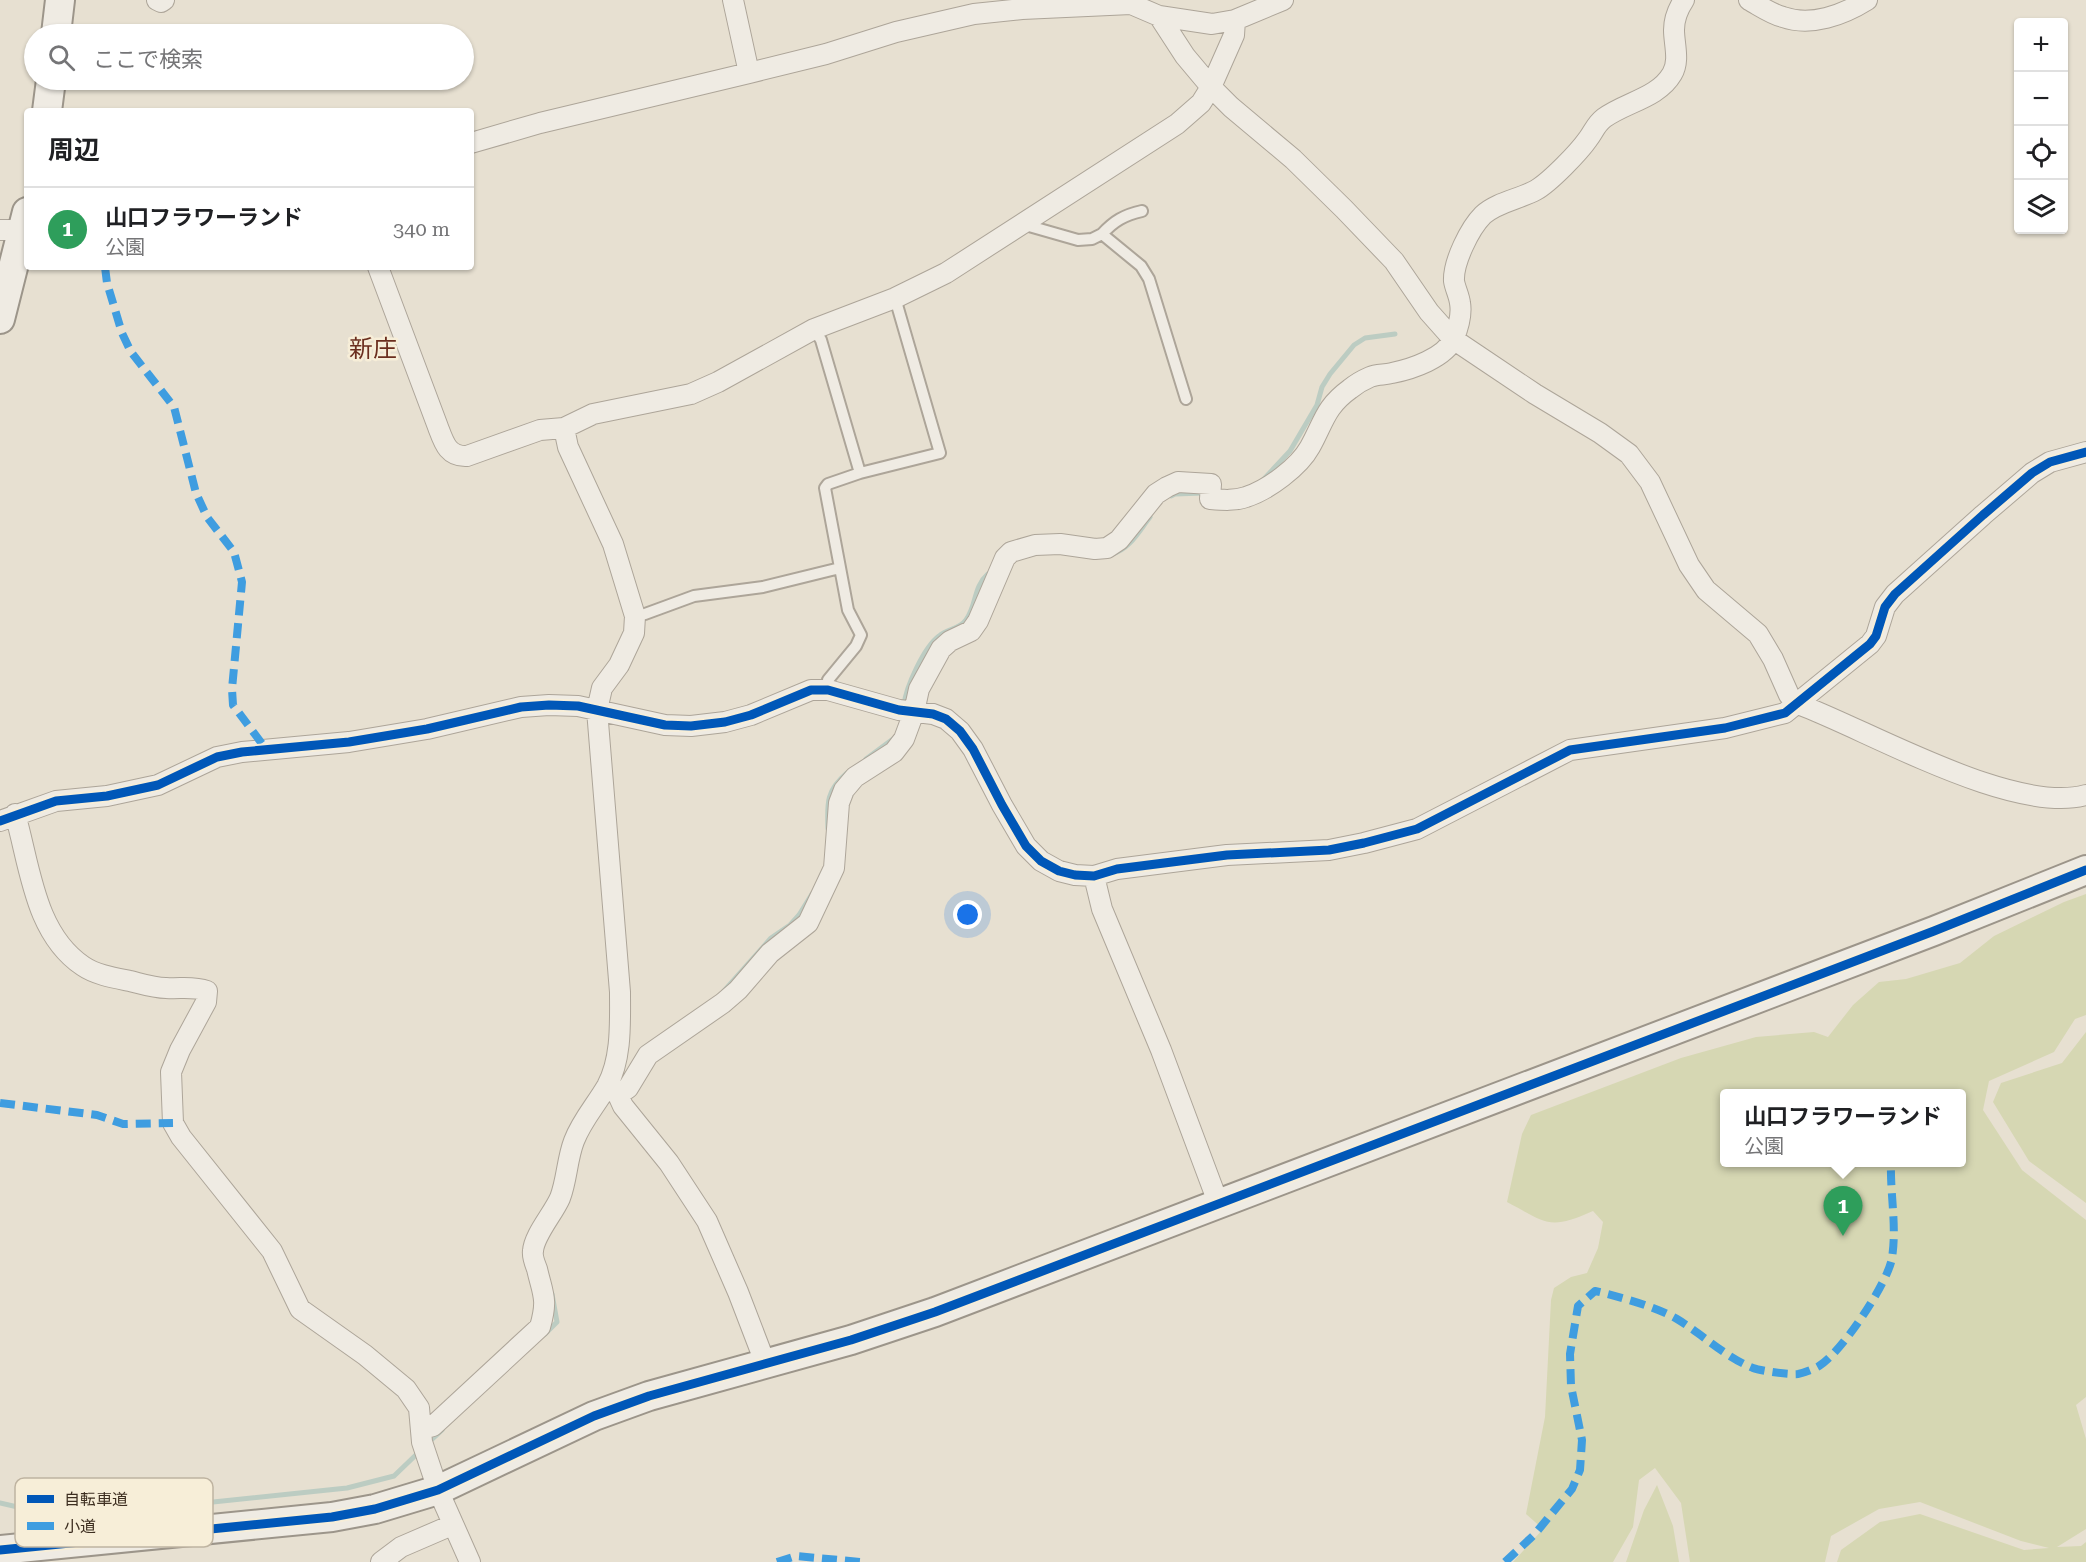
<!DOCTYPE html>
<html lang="ja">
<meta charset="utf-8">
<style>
:root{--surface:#fff;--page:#f6f6f6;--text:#202124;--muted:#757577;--line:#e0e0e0;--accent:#ea580c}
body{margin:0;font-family:"Roboto Serif","Noto Sans JP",serif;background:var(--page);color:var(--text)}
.controls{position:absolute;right:18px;top:18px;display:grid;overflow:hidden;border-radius:6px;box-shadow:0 2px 4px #0004}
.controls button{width:54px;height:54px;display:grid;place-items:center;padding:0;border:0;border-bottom:2px solid var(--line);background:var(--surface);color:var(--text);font:30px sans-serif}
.you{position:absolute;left:968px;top:915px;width:21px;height:21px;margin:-15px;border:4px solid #fff;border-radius:50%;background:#1a73e8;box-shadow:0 0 0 9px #1a73e833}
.badge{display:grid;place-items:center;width:39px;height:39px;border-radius:50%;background:var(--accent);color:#fff;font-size:20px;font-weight:700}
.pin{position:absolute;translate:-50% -50px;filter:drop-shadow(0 2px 3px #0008)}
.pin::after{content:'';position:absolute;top:32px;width:21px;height:18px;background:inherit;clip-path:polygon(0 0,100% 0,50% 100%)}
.popup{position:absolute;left:1720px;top:1089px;width:246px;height:78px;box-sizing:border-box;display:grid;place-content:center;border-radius:6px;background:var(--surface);filter:drop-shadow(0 2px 4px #0005);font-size:20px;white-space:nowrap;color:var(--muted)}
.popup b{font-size:22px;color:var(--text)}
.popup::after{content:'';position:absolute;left:50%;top:100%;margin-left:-12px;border:12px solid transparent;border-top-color:var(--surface)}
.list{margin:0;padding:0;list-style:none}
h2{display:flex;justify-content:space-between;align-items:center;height:78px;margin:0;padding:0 24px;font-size:26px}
h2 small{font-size:20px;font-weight:400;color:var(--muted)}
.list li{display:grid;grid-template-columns:39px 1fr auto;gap:18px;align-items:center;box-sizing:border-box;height:84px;padding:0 24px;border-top:2px solid var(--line)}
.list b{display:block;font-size:22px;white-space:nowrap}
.list p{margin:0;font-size:20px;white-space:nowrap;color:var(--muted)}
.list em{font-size:20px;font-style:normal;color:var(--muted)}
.icon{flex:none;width:33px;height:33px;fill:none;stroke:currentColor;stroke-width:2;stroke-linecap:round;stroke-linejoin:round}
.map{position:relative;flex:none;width:2086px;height:1562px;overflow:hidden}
.search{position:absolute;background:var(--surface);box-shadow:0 2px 4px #0004;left:24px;top:24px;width:450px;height:66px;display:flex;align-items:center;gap:15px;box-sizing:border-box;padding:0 21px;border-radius:33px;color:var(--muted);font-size:22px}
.panel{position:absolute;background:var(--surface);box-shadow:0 2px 4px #0004;left:24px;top:108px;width:450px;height:162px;border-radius:6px}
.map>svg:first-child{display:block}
.green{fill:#d6d7b3;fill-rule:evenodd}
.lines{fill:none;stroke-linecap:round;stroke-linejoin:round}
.stream{stroke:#bcccc2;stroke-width:5}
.lane-casing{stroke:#ada599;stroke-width:14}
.street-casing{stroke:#ada599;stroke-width:22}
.secondary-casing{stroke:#9c958a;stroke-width:32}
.lane{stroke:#efebe3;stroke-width:10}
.street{stroke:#efebe3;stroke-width:20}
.secondary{stroke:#efebe3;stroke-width:28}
.quiet{stroke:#3f9de0;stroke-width:8;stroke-dasharray:15 8;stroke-linecap:butt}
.cycleway-casing{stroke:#f7eed8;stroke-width:13}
.cycleway{stroke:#0057b8;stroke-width:9}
.labels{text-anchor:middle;stroke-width:5;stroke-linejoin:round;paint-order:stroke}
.quarter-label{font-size:24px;fill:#6b2e1e;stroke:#f7eed8}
.key{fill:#f7eed8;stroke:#bfb4a1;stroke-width:1.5}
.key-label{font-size:16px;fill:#3d2e20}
</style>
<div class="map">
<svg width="2086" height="1562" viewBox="0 0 2086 1562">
<rect width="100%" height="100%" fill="#e7e0d1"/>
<!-- green -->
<path class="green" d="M2086 894V1015L2075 1019 2054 1052 1989 1081 1983 1110 2022 1170 2086 1220V1397L2076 1405 2086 1439V1529L2057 1547 2081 1546 2086 1542V1562H1837L1841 1550 1880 1522 1920 1514 2024 1550 2049 1548 2021 1541 1920 1502 1879 1509 1831 1536 1825 1562H1690L1681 1503 1655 1468 1639 1480 1633 1527 1613 1562H1513L1543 1529 1526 1514 1545 1417 1551 1300 1554 1288 1571 1277 1587 1273 1598 1248 1603 1222 1593 1211C1548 1231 1547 1223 1507 1202L1522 1134 1531 1115 1681 1058 1756 1037 1814 1032 1828 1037 1853 1005 1879 982 1906 979 1960 963 1994 936 2064 902ZM1724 1094H1962V1162H1724Z
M2086 1032V1203L2029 1161 1993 1102 2001 1083 2062 1063Z
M1657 1485 1673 1526 1679 1562H1626L1644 1510Z"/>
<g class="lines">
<!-- stream -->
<path class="stream" d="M1263 480 1290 451 1317 405 1322 387 1330 374 1354 345 1365 338 1395 334
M1171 496 1175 494 1203 493
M1112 554C1130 549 1139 531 1150 517
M904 705C906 687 924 647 939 636 948 628 959 630 966 620 977 605 973 587 988 574
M866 759 893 739
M828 829C827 803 826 791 847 773
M724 991 771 938 790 925 799 915 812 894
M545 1334 557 1322 552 1294
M427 1444 442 1430
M0 1503 48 1514 89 1515 347 1488 394 1476 420 1451"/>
<!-- lane casing -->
<g class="lane-casing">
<path id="lane" d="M1022 224 1078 240 1092 239 1102 234 1141 266 1149 279 1186 399
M1102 234C1114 221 1124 215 1142 211
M814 329 821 340 860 473
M635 616 645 614 694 596 763 587 840 568
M828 690V680L856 646 861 635 848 610 825 488 828 484 860 473 940 453 895 298"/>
</g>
<!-- street casing -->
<g class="street-casing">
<path id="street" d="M157 0 161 2 164 0
M733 0 749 73
M1749 0C1760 6 1771 14 1783 17 1811 27 1843 15 1867 0
M1159 16 1185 56 1211 87 1231 107 1293 159 1344 209 1394 261 1429 312 1453 339 1535 394 1600 433 1629 454 1650 482 1689 565 1706 590 1758 634 1773 659 1789 695 1798 704C1870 731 2013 815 2086 795
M471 143 540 123 749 73 826 54 896 32 974 14 1022 9 1131 4 1159 16 1212 24 1235 20 1283 0
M0 230H27
M378 267 438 427C444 443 448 457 467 456L540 430 564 428 593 414 691 394 718 382 814 329 895 298 946 273 1177 124 1201 103 1211 87 1234 35 1235 20
M15 814C30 865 34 933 83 966 96 975 115 978 130 981 142 984 154 988 166 988 181 989 193 986 207 991L206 1002 180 1050 171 1072 173 1123 181 1137 272 1251 300 1309 365 1355 406 1389 419 1408 422 1442 438 1490 470 1562
M0 821 56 801 107 796 158 785 217 757 242 752 349 742 427 729 521 707 549 705 578 706 665 725 691 726 725 722 751 715 811 690H828L899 710 933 714 946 719 960 731 973 749 1002 805 1026 846 1041 861 1059 871 1075 875 1094 876 1117 869 1227 855 1329 850 1364 843 1417 829 1570 750 1725 728 1785 713 1870 644 1876 636 1885 607 1895 594 1983 515 2032 473 2050 462 2086 452
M1094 876 1102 909 1161 1050 1219 1205
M609 1088 618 1095 623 1106 669 1163 707 1221 738 1292 766 1365
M618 1095 628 1088 648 1055 723 1003 738 990 770 953 808 923 834 868 839 803 844 790 855 777 894 752 904 739 914 712 919 689 941 649 950 641 971 631 978 621 1005 558 1011 552 1035 545 1060 544 1095 549 1107 548 1119 540 1156 494 1167 487 1178 482 1211 484 1210 499C1223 500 1235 501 1246 497 1268 490 1299 467 1310 447 1324 422 1325 407 1350 389 1356 384 1363 380 1370 377 1377 374 1385 375 1392 373 1412 369 1445 358 1454 338 1458 328 1462 314 1460 303 1459 295 1455 288 1454 281 1453 262 1470 228 1483 215 1497 202 1520 199 1536 190 1550 182 1579 152 1588 139 1594 131 1596 124 1604 118 1626 102 1658 98 1672 74 1680 61 1674 44 1674 30 1674 19 1678 9 1684 0
M422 1429 433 1426 540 1327C548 1299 543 1295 537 1269 535 1264 532 1256 533 1251 534 1235 553 1214 560 1198 567 1180 567 1159 574 1141 582 1120 596 1105 607 1086 622 1058 620 1022 620 992L597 710 602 688 619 665 634 633 635 616 613 544 568 447 564 428
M381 1562 401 1547 452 1525"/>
</g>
<!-- secondary casing -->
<g class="secondary-casing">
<path id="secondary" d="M56 34 60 0
M47 111 51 80
M0 319 27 212
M0 1550 332 1517 375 1509 438 1490 594 1416 649 1396 851 1340 935 1312 1934 931 2086 870"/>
</g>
<!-- lane -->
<use href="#lane" class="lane"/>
<!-- street -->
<use href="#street" class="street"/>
<!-- secondary -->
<use href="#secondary" class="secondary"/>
<!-- quiet -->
<path class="quiet" d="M105 267 107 283 122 333 131 352 174 407 196 493 207 517 234 552 242 582 232 689 233 705 266 749
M0 1103 97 1115 123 1124 173 1123
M777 1562 796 1556 861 1562
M1505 1562 1534 1535 1572 1489 1580 1470 1582 1440 1571 1386 1570 1354 1578 1306 1595 1291C1617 1296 1657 1307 1677 1319 1702 1334 1725 1357 1753 1368 1761 1371 1790 1375 1798 1374 1804 1373 1814 1369 1819 1366 1841 1353 1888 1283 1892 1258 1897 1225 1890 1195 1891 1162"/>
<!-- cycleway casing -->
<g class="cycleway-casing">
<path id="cycleway" d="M0 821 56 801 107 796 158 785 217 757 242 752 349 742 427 729 521 707 549 705 578 706 665 725 691 726 725 722 751 715 811 690H828L899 710 933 714 946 719 960 731 973 749 1002 805 1026 846 1041 861 1059 871 1075 875 1094 876 1117 869 1227 855 1329 850 1364 843 1417 829 1570 750 1725 728 1785 713 1870 644 1876 636 1885 607 1895 594 1983 515 2032 473 2050 462 2086 452
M0 1550 332 1517 375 1509 438 1490 594 1416 649 1396 851 1340 935 1312 1934 931 2086 870"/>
</g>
<!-- cycleway -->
<use href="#cycleway" class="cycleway"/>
</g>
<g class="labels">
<!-- quarter labels -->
<g class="quarter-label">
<text x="373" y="357">新庄</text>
</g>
</g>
<!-- legend -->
<rect x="15" y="1478" width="198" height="69" rx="9" class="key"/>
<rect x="27" y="1495" width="27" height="8" fill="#0057b8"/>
<rect x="27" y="1522" width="27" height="8" fill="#3f9de0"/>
<g class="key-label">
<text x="64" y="1505">自転車道</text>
<text x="64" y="1532">小道</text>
</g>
</svg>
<div class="controls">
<button>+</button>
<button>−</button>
<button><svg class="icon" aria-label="locate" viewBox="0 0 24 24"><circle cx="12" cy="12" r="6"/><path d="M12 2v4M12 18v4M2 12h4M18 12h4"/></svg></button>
<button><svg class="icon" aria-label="layers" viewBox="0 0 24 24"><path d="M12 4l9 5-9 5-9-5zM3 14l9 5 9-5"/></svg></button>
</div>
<div class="you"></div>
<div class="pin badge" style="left:1843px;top:1236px;background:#2e9e5b">1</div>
<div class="popup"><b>山口フラワーランド</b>公園</div>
<div class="search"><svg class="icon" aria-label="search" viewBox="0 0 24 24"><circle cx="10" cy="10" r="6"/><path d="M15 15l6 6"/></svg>ここで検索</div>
<section class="panel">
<h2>周辺<small></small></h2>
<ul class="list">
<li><span class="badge" style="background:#2e9e5b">1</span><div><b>山口フラワーランド</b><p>公園</p></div><em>340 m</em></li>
</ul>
</section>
</div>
